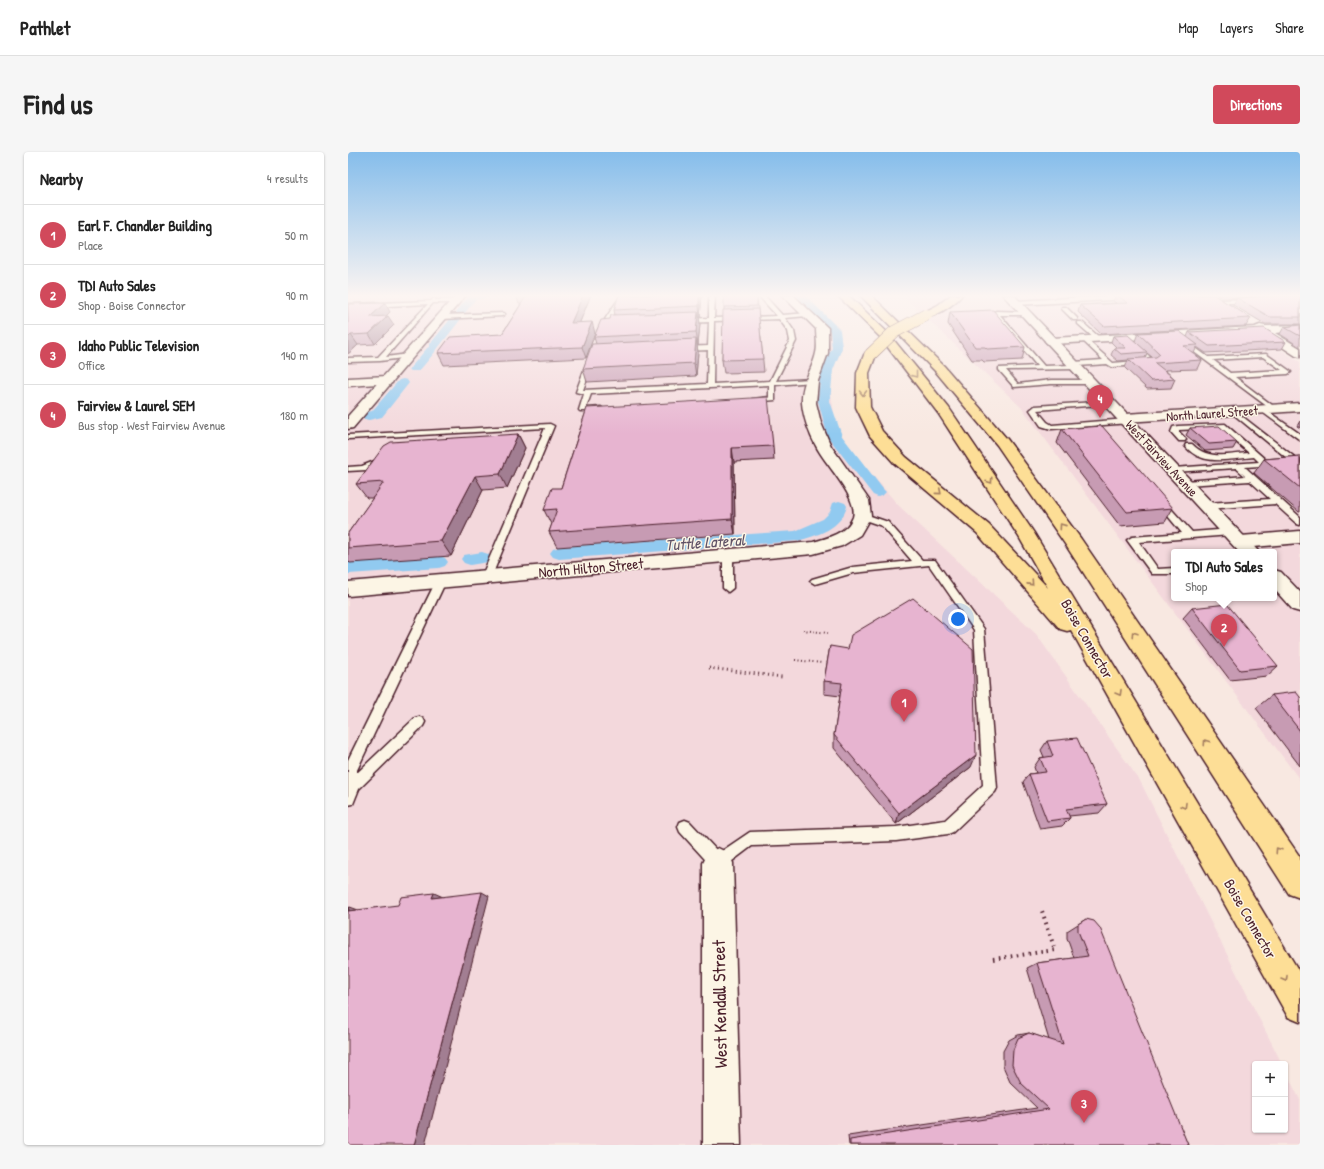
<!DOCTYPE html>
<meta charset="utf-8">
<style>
:root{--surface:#fff;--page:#f6f6f6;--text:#222;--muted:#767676;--line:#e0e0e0;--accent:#d1495b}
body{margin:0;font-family:"Patrick Hand",sans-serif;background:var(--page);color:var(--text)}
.controls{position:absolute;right:12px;bottom:12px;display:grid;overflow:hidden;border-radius:4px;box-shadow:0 1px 3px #0004}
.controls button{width:36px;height:36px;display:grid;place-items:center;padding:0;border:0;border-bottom:1px solid var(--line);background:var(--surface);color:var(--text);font:20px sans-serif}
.you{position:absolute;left:610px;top:467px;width:14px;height:14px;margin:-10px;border:3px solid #fff;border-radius:50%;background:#1a73e8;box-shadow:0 0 0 6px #1a73e833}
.badge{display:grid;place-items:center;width:26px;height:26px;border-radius:50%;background:var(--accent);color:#fff;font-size:13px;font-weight:700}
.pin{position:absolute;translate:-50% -33px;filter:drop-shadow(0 1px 2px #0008)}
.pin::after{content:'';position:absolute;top:21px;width:14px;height:12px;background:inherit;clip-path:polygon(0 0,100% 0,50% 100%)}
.popup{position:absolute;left:823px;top:397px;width:106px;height:52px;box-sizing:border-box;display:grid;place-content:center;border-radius:4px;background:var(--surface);filter:drop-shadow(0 1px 3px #0005);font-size:13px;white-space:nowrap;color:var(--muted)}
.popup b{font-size:15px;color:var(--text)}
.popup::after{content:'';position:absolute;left:50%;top:100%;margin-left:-8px;border:8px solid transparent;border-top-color:var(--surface)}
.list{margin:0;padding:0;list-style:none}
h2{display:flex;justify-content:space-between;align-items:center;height:52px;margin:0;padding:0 16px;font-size:17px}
h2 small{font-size:13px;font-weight:400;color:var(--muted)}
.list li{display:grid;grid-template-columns:26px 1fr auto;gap:12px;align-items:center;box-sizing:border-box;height:60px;padding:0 16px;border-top:1px solid var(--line)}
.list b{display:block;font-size:15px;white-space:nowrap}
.list p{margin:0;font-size:13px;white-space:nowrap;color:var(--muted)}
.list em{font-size:13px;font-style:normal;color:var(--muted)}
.map{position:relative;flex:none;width:952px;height:993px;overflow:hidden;border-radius:4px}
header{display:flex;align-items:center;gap:24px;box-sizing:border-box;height:56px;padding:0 20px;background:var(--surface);border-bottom:1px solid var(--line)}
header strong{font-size:19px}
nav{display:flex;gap:22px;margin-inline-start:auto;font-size:14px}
.intro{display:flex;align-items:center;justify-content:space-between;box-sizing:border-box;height:96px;padding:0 24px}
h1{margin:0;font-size:28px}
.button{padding:10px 18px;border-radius:4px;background:var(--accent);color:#fff;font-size:14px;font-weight:700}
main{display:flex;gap:24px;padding:0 24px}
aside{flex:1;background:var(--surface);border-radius:4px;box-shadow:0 1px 3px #0004}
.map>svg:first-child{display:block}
.built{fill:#f3d8dc;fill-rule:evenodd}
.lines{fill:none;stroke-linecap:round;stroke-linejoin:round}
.canal{fill:#91caf0;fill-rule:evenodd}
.service-casing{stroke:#4a1f2b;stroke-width:3}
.minor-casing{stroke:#4a1f2b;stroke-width:3}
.tertiary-casing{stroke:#4a1f2b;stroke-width:3}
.secondary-casing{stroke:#4a1f2b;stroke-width:3}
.motorway-casing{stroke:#4a1f2b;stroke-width:3}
.path-far2{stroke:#4a1f2b;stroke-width:2;stroke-dasharray:1 2.5;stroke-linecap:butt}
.path-far1{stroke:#4a1f2b;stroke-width:3;stroke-dasharray:1 3.5;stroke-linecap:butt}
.path{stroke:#4a1f2b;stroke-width:4;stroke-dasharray:1.5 4.5;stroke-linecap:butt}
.service{fill:#fcf5e5;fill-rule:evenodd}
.minor{fill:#fcf5e5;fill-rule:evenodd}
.tertiary{fill:#fcf5e5;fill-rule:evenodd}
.secondary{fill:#fcf5e5;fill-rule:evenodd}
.motorway{fill:#fdde96;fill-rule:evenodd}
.motorway-bridge-casing{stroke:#4a1f2b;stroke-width:13;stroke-linecap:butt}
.motorway-bridge{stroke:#fdde96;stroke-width:12}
.wall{fill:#c79bb3;stroke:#4a1f2b;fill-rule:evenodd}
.shaded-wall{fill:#a27e92;stroke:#4a1f2b}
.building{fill:#e7b4d0;stroke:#4a1f2b}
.oneway{stroke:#a47e60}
.labels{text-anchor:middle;stroke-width:3;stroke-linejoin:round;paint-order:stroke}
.far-street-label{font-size:13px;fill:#4a1f2b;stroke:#fcf5e5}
.street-label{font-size:15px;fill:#4a1f2b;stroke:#fcf5e5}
.water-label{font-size:16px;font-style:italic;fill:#5f5266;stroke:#fcf5e5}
.near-street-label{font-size:18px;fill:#4a1f2b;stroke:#fcf5e5}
</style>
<header>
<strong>Pathlet</strong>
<nav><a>Map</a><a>Layers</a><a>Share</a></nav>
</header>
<div class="intro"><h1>Find us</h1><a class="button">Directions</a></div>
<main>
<aside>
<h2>Nearby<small>4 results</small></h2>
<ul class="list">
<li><span class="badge">1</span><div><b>Earl F. Chandler Building</b><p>Place</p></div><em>50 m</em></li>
<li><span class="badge">2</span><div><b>TDI Auto Sales</b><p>Shop · Boise Connector</p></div><em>90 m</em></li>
<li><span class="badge">3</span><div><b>Idaho Public Television</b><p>Office</p></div><em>140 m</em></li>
<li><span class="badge">4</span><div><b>Fairview &amp; Laurel SEM</b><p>Bus stop · West Fairview Avenue</p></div><em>180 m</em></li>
</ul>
</aside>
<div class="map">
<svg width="952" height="993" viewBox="0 0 952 993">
<rect width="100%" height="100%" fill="#f8e8e1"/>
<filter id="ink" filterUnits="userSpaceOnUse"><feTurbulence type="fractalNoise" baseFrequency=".025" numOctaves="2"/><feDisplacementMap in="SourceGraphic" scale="8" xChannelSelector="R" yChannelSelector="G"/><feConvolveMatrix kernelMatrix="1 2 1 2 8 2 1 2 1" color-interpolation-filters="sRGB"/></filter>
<g filter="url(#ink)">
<!-- built -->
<path class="built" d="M0 143H453L491 176 494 196 481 228 489 281 550 353 688 482 792 629 934 912H907V978H937V918L952 948V993H0Z
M554 143H848L952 210V628L674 256ZM826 400H926V446H826Z"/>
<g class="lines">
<!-- canal -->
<path class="canal" d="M125 143H142L140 145 127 148 116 162H110L108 160 121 144Z
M447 143H457L492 178 494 196 485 218 482 249 494 284 535 337 538 340 535 343 530 345 525 343 480 285 470 249 473 218 484 196 482 179Z
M108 164 113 167 90 196 88 197 87 200 71 219H63L61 217 63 215 79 196 81 195 82 192 104 165Z
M55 227 59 228 61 231 34 265 21 268 16 267 15 264 16 261 24 259 51 228Z
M491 349 497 351 499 354C494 376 469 384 449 389L211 407 205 405 202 401 205 397 211 395 447 379 475 367 482 360 485 351Z
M134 400 140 402 143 406 140 410 122 413 116 411 113 407 116 403Z
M91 404 97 406 100 410 97 414 91 416 0 422V410Z"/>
<!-- service casing -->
<g class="service-casing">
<path id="service" d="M273 143H279L255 179H251L250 178Z
M361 143H367L366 166 429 164 410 143H416L434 163 461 161V163L459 164 437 166 446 179 448 189 428 229 463 227 465 228V230L427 233V248L406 250 403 248 404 247 421 245V233L243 242 238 256 253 255 256 257 253 259H232L231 258 236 242 228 240 239 210 242 208 245 210 235 238 359 232 360 198 335 199 332 197 335 195 360 194 361 170 336 171 333 169 336 167 361 166ZM431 167 440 179 442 189 422 229 365 232 366 169Z
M776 143H782L784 145 781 147 667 153 664 151 667 149Z
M86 146 88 148 108 147 111 149 108 151H85L38 205 60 202 63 204 62 205 32 209 0 210V206L30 205 80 152 0 156V152L83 149Z
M871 148 902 147 905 149 902 151H869L868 150Z
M714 155H718L729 166V168H725L714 157Z
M648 159 679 160V162L677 163H652L696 214 723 213V211L725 210 755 208 734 188V186L736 185 765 211 800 208 785 193 788 191 807 210 804 212 764 215 759 212 729 214 730 215 727 217 658 218 670 232 703 228H742L745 230 742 232H703L666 235 651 218V216L689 214 646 162V160Z
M156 161 157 162 154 164 94 167 91 165 94 163Z
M730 170H734L751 185V187H747L730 172Z
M834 189H838L860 205 918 202 942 219 943 220 940 222 887 225 928 256V258H924L834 191ZM915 205 934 218 882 221 865 208Z
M762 249 765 251 764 252 689 258 699 270 704 273 779 267H782V271L703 277 693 274 682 258 687 254Z
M915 256 952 282V288L913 259V257Z
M886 258 949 307H952V311L897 315 952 365V373L949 372 927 352 859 357 855 354 859 351 922 347 902 329 838 333 834 331 838 329 897 324 888 316 825 320 821 318 825 316 911 310 906 305C882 307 854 315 837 294L838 292H844C860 309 880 302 901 301L872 276 831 278V280L838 287 837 289H831L823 280 825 275 830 274 877 272 919 309 940 307 884 261V259Z
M202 272 206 274 143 426 138 429 133 426 197 276 0 287V283Z
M34 306H37V310L18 318 0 319V315L14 314Z
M813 348 816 349 844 380 883 377 888 380 883 383 791 390 810 417 826 416V422H804L779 388 784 385 834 381 809 351Z
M514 361 540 370 574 408H587L636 477 649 636 647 640 605 680 600 682 548 689 404 694 375 716 370 718 365 716 332 680 330 675 332 670 337 668 342 670 371 701 402 680 548 675 597 668 635 633 626 478 581 413 505 421 467 432 462 429 464 427 505 415 564 409 534 374 511 366 510 364 511 362Z
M380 401 385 404V436L380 440 375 436V404Z
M93 426 98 429 9 618V621L67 566 71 565 75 566 77 570 75 574 11 637 5 652 0 653V608L88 429Z"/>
</g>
<!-- minor casing -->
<g class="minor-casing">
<path id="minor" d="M434 143H445L480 176V201L470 229 468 251 473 271 483 294 521 348 523 364 512 383 494 394 465 402 0 444V430L465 390C480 386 499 381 505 365 511 346 476 311 468 294 461 282 455 264 454 251 453 230 464 219 468 201 470 194 468 184 468 177Z
M912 173 917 174 952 173V179L927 181 952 196V205L948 204 913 181 703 192 699 191 697 189 699 187 703 186 907 175Z
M39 224 44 225 45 228 44 231 0 234V226Z
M952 251V259L777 270 772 269 770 266 772 263 777 262Z
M952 379V391L893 396 886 394 884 390 886 386 893 384Z
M370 696 380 701 385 711 393 993H355V711L360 701Z"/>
</g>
<!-- tertiary casing -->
<g class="tertiary-casing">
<path id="tertiary" d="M108 143H118L5 276 0 277V264Z"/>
</g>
<!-- secondary casing -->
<g class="secondary-casing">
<path id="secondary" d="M655 143H666L911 400H891Z
M926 418 933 420 952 440V460L945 458 926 437Z"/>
</g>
<!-- motorway casing -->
<g class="motorway-casing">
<path id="motorway" d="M489 143H500L540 181 601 256 686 381 952 821V870L940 865 723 478 719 479 712 477 629 381 546 311 522 284 508 255 509 221 516 203 518 200H526L528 203 521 221 522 255 534 279 558 305 641 373 700 436 671 385 590 261 532 185Z
M512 143H523L596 214 659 287 733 387 952 705V746L941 742 719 395 649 293 588 220Z
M603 143H614C607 152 585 168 574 165L573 163 574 161 590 153Z"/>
</g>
<!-- path-far2 -->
<path class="path-far2" d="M455 478 480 481
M447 508 474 511"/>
<!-- path-far1 -->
<path class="path-far1" d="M361 516 434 525"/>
<!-- path -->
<path class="path" d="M645 807 707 798 694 759"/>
<!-- service -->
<use href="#service" class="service"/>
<!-- minor -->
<use href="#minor" class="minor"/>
<!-- tertiary -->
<use href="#tertiary" class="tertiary"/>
<!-- secondary -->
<use href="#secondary" class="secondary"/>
<!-- motorway -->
<use href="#motorway" class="motorway"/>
<!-- motorway-bridge casing -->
<g class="motorway-bridge-casing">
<path id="motorway-bridge" d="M522 203 546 180 578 163"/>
</g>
<!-- motorway-bridge -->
<use href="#motorway-bridge" class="motorway-bridge"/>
</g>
<!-- wall -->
<path class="wall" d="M168 143H242V145L232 170 247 181 238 206 96 213 90 201 154 182 173 152H171Z
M271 143H354L352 165H351L352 172 350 193H349L350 200 348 224 239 230 235 217 248 192 246 185 262 167 267 163 266 158Z
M768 143H866L903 166 898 174 753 182 730 160 732 153 768 151 765 149Z
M869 143H942L874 146Z
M952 143V172H917L885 153 889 146Z
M409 145 416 220 376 221 374 208 376 155Z
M0 152 42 160 38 164 46 173 27 192 10 193 0 202Z
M602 160 677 195 674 208 636 210 634 208H624L600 172Z
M952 173V195L932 182 936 175Z
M841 180 938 190 934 197 858 201 849 195 846 201 854 208 850 217 817 218 827 227 823 236 799 237 777 216 780 208 770 209 763 203 766 196H769L763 190 765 184 787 189 790 181 839 185ZM799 201 804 205 797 206Z
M239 256 425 294 426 308 386 310 387 382 209 395 201 380 204 372H203L196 358 213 336Z
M952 269V276L949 274Z
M842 276 889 290 885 297 857 299 838 283Z
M714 277 825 356 817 370 772 374 709 291Z
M170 282 177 296 159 336 135 338 103 404 2 411 0 409V381L25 346H19L8 332Z
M952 304V360H951L906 321 916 307Z
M844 456 930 514 919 524 882 528 835 466Z
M482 494 623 615 548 672 486 596V583L492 544 476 542V529Z
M924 543 952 545V614L908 556Z
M699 589 759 652 751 661 721 664 722 666 714 674 692 677 675 630 681 622 688 621 686 615 692 606 696 605 693 598Z
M738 767 840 993H501L500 984 689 956 662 930 655 914V899L661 888 670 883 681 881 701 888 679 816 689 811 726 806 719 786V779Z"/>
<!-- shaded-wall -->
<path class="shaded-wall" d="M235 143H242V145L227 182 223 171Z
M351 143H354L352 165 351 154Z
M37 151 42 160 28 174 22 165Z
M350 160 352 172 350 193 348 180Z
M40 164 46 173 27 192 21 182Z
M244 170 247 181 238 206 234 195Z
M3 183 10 193 0 202V186Z
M348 187 350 200 348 224 346 211Z
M170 282 177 296 159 336 152 322Z
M384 296 386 310 387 382 384 367Z
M127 324 135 338 103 404 93 389Z
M628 603 623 615 548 672 551 661Z
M134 740 141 744 77 993H66Z
M86 741 95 745 84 746Z
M2 755 13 759H0Z"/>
<!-- building -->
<path class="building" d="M179 143H235L223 171 244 170 234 195 90 201 102 185 154 182Z
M271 143H351V154L266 158Z
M376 143H405V146L409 145V154L376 155Z
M769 143H866L903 166 756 174 732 153 780 151Z
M944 143H952V165H922L889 146Z
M37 151 22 165 40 164 21 182 3 183 0 186V152Z
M410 157 415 207 374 208 375 158Z
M645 158 677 195 639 197 637 195H627L602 160Z
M350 160 348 180 246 185 253 168 262 167 263 163Z
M952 173V184L936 175Z
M916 176 938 190 861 194 841 180Z
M831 179 850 193 836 194 854 208 807 211 827 227 803 229 780 207 808 205 812 202 790 181Z
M780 183 799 200 773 202 766 196H778L765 184Z
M348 187 346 211 235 217 244 192Z
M420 245 425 294 384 296V367L201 380 209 357 196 358 204 336H213L239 256Z
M754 274 825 356 779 360 714 277Z
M871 274 889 290 861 292 842 276Z
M170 282 152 322 127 324 93 389 0 396V381L36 330 8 332 36 294 43 290Z
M952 304V336L916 307Z
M565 446 625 497 628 603 551 661 486 583 494 531 476 529 482 494 500 497 503 483Z
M879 452 930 514 892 518 844 456Z
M948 540 952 545V579L924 543Z
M729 586 759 652 718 657 722 666 699 669 681 622 698 620 692 606 705 604 699 589Z
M134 740 66 993H0V756L2 755 0 759 50 753 53 745 86 741 84 746Z
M738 767 746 769 752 776 840 993H502V988L701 957 673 931 664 913 665 898 670 886 681 881 715 892 689 811 740 804 730 779V772Z"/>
<!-- one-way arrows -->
<defs><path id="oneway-chevron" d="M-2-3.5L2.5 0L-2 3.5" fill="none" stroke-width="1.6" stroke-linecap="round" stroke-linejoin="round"/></defs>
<g class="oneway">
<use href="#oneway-chevron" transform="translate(567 223) rotate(52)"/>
<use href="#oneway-chevron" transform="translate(515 241) rotate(89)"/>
<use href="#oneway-chevron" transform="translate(642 329) rotate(56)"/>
<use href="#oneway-chevron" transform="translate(591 340) rotate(40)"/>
<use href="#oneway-chevron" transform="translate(714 374) rotate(-125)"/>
<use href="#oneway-chevron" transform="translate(683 431) rotate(48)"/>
<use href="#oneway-chevron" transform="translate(786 482) rotate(-124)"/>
<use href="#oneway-chevron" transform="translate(771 541) rotate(60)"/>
<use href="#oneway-chevron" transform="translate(858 590) rotate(-124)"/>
<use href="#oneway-chevron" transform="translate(836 654) rotate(60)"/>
<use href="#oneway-chevron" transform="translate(930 698) rotate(-124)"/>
<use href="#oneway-chevron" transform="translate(937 827) rotate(60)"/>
</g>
</g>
<!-- sky -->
<linearGradient id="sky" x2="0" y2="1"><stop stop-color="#85bdeb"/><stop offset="0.51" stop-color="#fcf5f2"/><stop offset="1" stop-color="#fcf5f2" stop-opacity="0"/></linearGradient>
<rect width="952" height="282" fill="url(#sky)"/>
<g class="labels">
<!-- far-street labels -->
<g class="far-street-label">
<text transform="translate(864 261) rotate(-4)" y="5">North Laurel Street</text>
<text transform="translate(814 306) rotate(47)" y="5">West Fairview Avenue</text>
</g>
<!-- street labels -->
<g class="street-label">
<text transform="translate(243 416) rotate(-5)" y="5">North Hilton Street</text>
<text transform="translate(739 487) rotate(60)" y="5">Boise Connector</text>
<text transform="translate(902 767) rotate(60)" y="5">Boise Connector</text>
</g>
<!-- water labels -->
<g class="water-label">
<text transform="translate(357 390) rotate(-4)" y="6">Tuttle Lateral</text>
</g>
<!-- near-street labels -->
<g class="near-street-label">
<text transform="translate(372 852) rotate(-91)" y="6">West Kendall Street</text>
</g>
</g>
</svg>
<div class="controls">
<button>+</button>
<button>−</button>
</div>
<div class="you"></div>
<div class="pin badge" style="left:556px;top:570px">1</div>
<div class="pin badge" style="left:876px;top:495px">2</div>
<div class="popup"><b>TDI Auto Sales</b>Shop</div>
<div class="pin badge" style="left:736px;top:971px">3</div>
<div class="pin badge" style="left:752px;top:266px">4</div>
</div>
</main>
